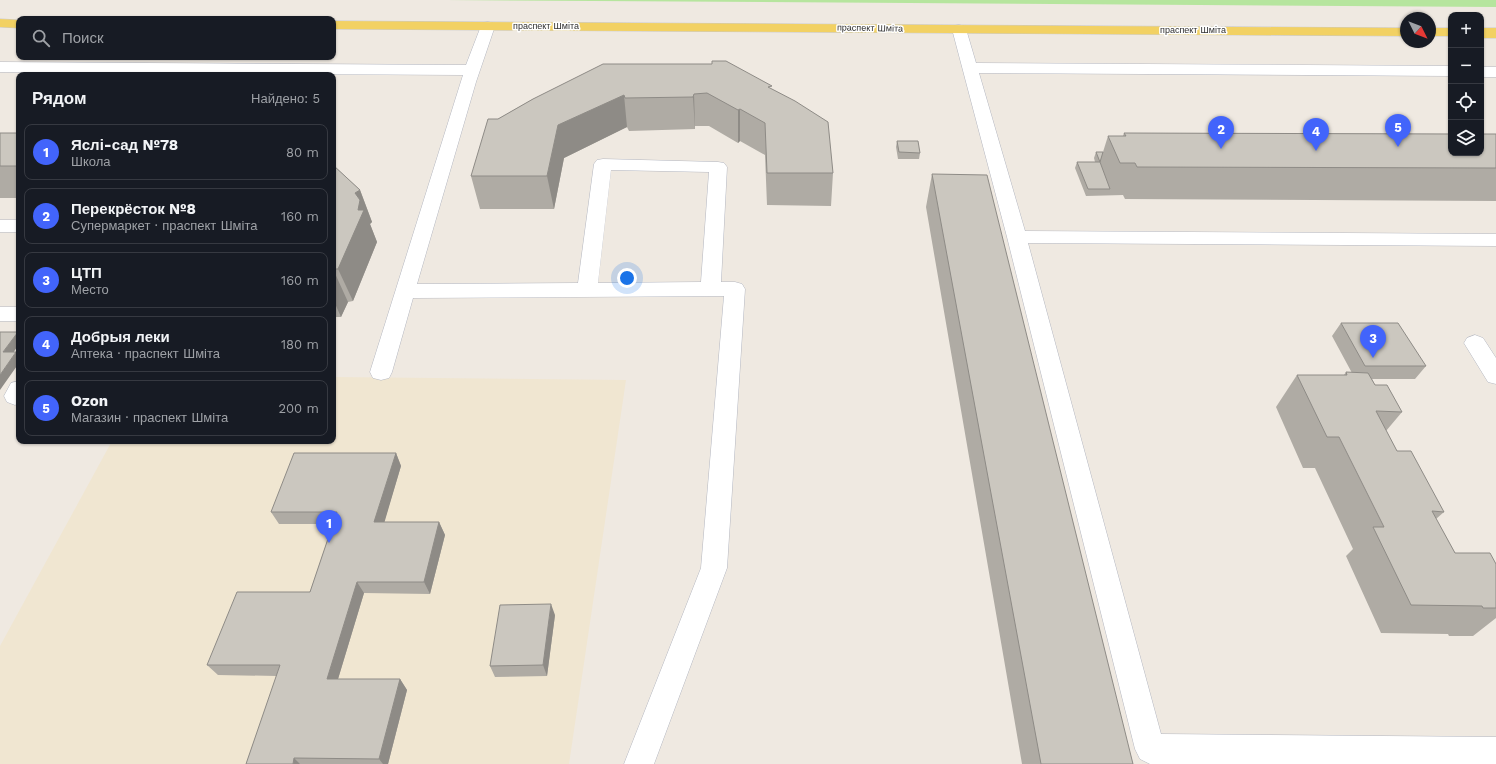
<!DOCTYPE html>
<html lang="ru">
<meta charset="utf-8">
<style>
:root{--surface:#171b24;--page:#20242c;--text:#f1f3f6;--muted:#9ea1a6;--line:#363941;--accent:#4264fb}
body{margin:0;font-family:"Work Sans",sans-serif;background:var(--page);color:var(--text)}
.controls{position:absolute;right:12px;top:12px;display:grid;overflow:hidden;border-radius:8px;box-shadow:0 1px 3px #0004}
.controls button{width:36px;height:36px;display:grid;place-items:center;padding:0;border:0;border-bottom:1px solid var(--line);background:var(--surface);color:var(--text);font:20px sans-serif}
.compass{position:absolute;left:1400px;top:12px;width:36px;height:36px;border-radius:50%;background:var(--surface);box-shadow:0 1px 3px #0004;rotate:132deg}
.you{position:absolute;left:627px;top:278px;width:14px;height:14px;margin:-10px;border:3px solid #fff;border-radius:50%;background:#1a73e8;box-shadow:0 0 0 6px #1a73e833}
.badge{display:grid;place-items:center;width:26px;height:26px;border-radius:50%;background:var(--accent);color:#fff;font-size:13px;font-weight:700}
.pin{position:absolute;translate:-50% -33px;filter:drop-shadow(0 1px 2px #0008)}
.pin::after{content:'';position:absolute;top:21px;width:14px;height:12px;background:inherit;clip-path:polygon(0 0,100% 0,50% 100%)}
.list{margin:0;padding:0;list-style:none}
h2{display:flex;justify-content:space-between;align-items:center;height:52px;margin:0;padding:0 16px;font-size:17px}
h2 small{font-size:13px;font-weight:400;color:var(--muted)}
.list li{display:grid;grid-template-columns:26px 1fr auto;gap:12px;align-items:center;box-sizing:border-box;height:56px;margin:0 8px 8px;padding:0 8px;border:1px solid var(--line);border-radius:8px}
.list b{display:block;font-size:15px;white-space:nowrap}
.list p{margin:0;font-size:13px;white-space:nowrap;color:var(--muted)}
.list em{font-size:13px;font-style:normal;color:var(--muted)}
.icon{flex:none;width:22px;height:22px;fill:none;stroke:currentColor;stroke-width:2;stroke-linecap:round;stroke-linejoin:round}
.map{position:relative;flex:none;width:1496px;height:764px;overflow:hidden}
.search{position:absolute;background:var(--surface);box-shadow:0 1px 3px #0004;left:16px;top:16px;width:320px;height:44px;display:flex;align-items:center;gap:10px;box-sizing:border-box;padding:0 14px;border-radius:8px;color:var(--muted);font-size:15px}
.panel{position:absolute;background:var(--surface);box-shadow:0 1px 3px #0004;left:16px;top:72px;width:320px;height:372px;border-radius:8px}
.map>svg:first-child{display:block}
.education{fill:#f0e6d1}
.green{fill:#b6e59e}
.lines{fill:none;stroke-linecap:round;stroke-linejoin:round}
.minor-casing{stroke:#b4b7c1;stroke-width:1}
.major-casing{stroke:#c9c9c9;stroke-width:1}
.minor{fill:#fff;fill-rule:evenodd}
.major{fill:#f2d163;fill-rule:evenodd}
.wall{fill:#afaba4}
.shaded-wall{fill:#8e8b86}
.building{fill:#cbc7bf;stroke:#8e8b86}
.labels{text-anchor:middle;stroke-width:3;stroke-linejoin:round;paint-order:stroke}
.far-street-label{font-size:9px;fill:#2e2e2e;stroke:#fff}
</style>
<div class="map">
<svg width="1496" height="764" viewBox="0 0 1496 764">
<rect width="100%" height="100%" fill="#efe9e1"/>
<!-- education -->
<path class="education" d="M333 377 626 380 569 764H0V646L112 441H333Z"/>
<!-- green -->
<path class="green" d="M446 0H1496V7Z"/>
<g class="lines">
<!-- minor casing -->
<g class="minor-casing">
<path id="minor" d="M488 22 493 23 495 26 476 82 417 284 578 283 594 164 597 160 603 159 718 162 724 163 727 167 721 282H735L742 284 745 289 727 568 654 764H624L701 568 724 296 413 298 392 372 389 378 381 380 373 378 370 372 463 75 0 72V62L466 65 481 26 483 23ZM611 170 709 172 701 282 598 283Z
M959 25 964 26 966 29 976 63 1451 66V76L979 73 1025 231 1496 234V246L1028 243 1161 734 1496 737V764H1150L1140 759 1135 749 1007 237 952 29 954 26Z
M1481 67H1496V77H1481Z
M0 220H19V232H0Z
M0 307H19V321H0Z
M1475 335 1483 338 1496 358V384L1488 382 1464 343 1467 338Z
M19 381V403L15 405 7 402 4 396 11 383Z"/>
</g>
<!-- major casing -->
<g class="major-casing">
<path id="major" d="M0 19 19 20V28L0 27Z
M333 21 1406 28V36L333 29Z
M1430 28H1451V36H1430Z
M1481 28H1496V38H1481Z"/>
</g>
<!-- minor -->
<use href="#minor" class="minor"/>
<!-- major -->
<use href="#major" class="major"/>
</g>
<!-- wall -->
<path class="wall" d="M771 89 833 173 831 206 767 205 765 155 740 141 738 143 709 126H695V129L629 131 627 127 564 158 554 209H480L471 176 498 119 533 99Z
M0 133H19V198H0Z
M1124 133 1496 134V201L1125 199 1123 195 1086 196 1075 168 1077 162H1095L1094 158 1096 152H1103L1108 136H1123Z
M897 141 920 153 919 159H898L896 147Z
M333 165 360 190 372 222 370 224 377 242 353 301 348 302 341 317H333Z
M932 174 1133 764H1022L926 207Z
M1341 323 1426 366 1415 379H1372L1375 385 1402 412 1386 431 1397 451 1444 512 1436 519 1455 553 1496 564V618L1473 636H1449L1448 634 1381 633 1346 556 1353 549 1315 468H1303L1276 407 1297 375H1344L1346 372 1352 373 1332 336Z
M396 453 401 466 384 522H439L445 535 430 594 364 593 338 679H400L407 690 388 764H246L277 676 218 675 207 665 310 592 333 524H279L271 512Z
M555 615 547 676 495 677 490 666Z"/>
<!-- shaded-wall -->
<path class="shaded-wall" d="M694 94 695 126V129L693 97Z
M624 95 627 127 564 158 554 209 547 176 558 125Z
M740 109V141L738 143V110Z
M360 190 372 222 370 224 377 242 353 301 338 269 358 210 355 193Z
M333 269 348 302 341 317 333 299Z
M18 332 19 333V344L9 359 3 352Z
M16 352 19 356V363L0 390V375Z
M396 453 401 466 381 534 374 522Z
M439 522 445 535 430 594 424 582Z
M357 582 364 593 335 689 327 679Z
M551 604 555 615 547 676 543 665Z
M400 679 407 690 388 764H383L379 759Z
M294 758 300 764H293Z"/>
<!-- building -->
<path class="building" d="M712 61H726L772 86 768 87 795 101 828 122 833 173H767L765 123 740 109 738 110 707 93 694 94 693 97 625 98 624 95 558 125 547 176H471L488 119H498L533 99 603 64H712Z
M0 133H19V166H0Z
M1124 133 1451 134V153H1481V134H1496V168L1137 167 1135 163H1120L1108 136H1126Z
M897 141H918L920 153 899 152Z
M1096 152H1103L1100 162 1110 189H1088L1077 162H1100Z
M333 165 360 190 355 193 360 200 358 210H364L338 269H333V270Z
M932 174 987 175 1133 764H1041Z
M1341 323H1398L1426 366H1365Z
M0 332H18L3 352H16L0 375Z
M1346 372 1368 373 1375 385H1387L1402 412 1376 411 1397 451H1411L1444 512 1432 511 1455 553H1490L1496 564V608H1483L1482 606 1411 605 1373 527H1384L1339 437H1327L1297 375H1347Z
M294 453H396L374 522H439L424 582H357L327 679H400L379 759 294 758 293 764H246L280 665H207L237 592H310L337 512H271Z
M551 604 543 665 490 666 500 605Z"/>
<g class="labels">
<!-- far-street labels -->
<g class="far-street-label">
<text x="546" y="29">праспект Шміта</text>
<text transform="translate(870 28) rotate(1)" y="3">праспект Шміта</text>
<text x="1193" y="33">праспект Шміта</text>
</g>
</g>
</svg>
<div class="controls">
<button>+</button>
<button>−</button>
<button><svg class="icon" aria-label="locate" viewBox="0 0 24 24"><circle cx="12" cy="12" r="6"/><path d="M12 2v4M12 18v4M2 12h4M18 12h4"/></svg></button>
<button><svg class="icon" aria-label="layers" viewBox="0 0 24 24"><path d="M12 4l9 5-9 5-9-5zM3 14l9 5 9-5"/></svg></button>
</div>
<svg class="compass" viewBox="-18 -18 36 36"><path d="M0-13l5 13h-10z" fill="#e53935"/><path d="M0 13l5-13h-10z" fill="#9ea1a6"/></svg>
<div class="you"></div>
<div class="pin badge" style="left:329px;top:543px">1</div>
<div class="pin badge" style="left:1221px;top:149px">2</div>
<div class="pin badge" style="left:1373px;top:358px">3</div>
<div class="pin badge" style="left:1316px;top:151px">4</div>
<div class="pin badge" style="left:1398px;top:147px">5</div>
<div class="search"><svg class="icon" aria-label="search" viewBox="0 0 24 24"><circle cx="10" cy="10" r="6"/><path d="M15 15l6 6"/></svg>Поиск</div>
<section class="panel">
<h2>Рядом<small>Найдено: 5</small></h2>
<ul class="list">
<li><span class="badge">1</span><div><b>Яслі-сад №78</b><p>Школа</p></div><em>80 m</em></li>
<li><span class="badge">2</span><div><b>Перекрёсток №8</b><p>Супермаркет · праспект Шміта</p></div><em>160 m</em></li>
<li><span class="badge">3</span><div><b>ЦТП</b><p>Место</p></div><em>160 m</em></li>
<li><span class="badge">4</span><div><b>Добрыя леки</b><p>Аптека · праспект Шміта</p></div><em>180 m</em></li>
<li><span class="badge">5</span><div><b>Ozon</b><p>Магазин · праспект Шміта</p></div><em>200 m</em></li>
</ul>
</section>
</div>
